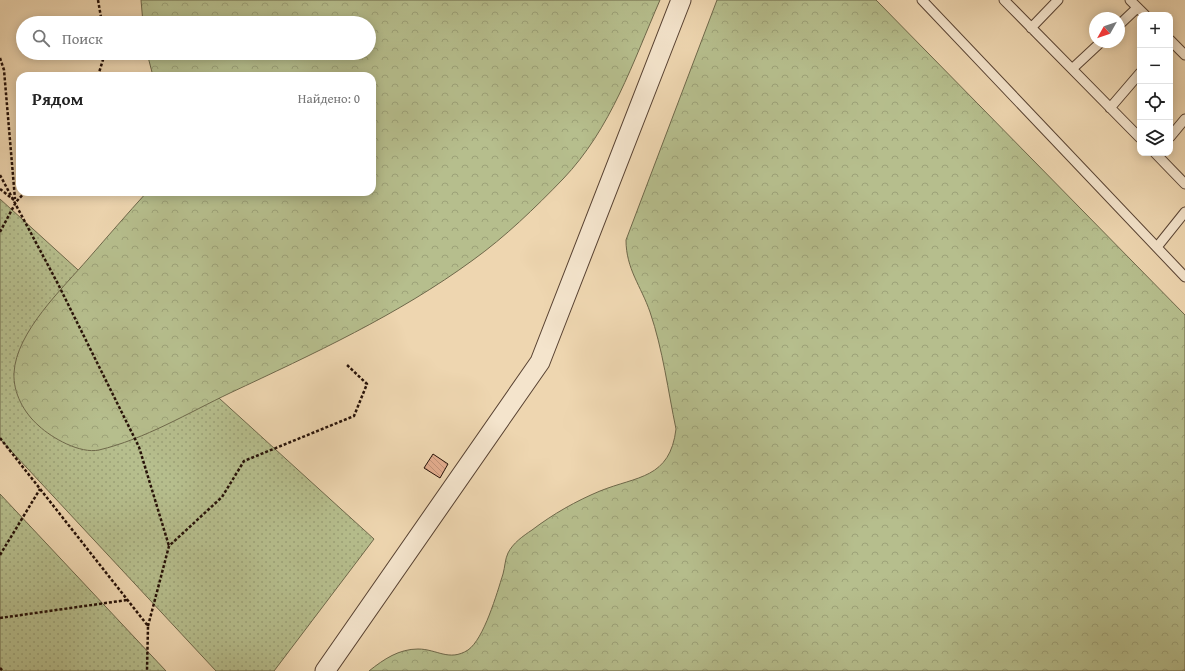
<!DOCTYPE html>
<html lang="ru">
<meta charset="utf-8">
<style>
:root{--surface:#fff;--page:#f2f2f2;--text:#222;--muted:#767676;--line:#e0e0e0}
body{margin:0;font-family:"Gentium Book Plus",serif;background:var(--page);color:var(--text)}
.controls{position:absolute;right:12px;top:12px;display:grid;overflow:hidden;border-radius:8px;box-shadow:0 2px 10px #0003}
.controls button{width:36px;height:36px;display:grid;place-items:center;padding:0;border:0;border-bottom:1px solid var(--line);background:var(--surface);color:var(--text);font:20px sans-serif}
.compass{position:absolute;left:1089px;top:12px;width:36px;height:36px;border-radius:50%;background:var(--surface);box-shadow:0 2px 10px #0003;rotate:230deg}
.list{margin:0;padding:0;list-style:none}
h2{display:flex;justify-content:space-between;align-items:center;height:52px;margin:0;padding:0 16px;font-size:17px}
h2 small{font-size:13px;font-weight:400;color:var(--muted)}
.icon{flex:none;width:22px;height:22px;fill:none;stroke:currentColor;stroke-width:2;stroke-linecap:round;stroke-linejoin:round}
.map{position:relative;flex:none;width:1185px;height:671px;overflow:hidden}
.search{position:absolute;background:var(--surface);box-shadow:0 2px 10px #0003;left:16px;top:16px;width:360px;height:44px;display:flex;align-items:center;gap:10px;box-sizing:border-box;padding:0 14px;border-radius:22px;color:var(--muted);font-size:15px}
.panel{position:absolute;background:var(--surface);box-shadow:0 2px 10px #0003;left:16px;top:72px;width:360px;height:124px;border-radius:12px}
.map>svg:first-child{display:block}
.grass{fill:url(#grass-dots);stroke:#6e684a}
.forest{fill:url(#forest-crowns);stroke:#6e684a}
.building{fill:url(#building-back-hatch);stroke:#261108}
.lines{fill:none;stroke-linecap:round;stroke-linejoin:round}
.lane-casing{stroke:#584232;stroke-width:11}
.street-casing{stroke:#584232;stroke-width:21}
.path{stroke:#261108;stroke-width:2.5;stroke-dasharray:3 2;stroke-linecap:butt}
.lane{stroke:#f4e4cc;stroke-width:9}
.street{stroke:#f4e4cc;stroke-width:19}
</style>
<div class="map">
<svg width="1185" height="671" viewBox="0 0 1185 671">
<defs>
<pattern id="grass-dots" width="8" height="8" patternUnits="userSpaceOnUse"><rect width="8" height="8" fill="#b6be8d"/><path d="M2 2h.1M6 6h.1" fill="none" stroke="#9ca278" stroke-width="1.8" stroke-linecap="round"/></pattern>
<pattern id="forest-crowns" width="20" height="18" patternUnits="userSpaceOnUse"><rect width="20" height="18" fill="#b6be8d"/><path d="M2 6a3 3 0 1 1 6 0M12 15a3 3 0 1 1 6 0" fill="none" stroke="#9ca278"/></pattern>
<pattern id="building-back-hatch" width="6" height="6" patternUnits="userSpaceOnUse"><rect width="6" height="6" fill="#e4ad8f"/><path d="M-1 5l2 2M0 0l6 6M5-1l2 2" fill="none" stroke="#c3947a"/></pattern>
</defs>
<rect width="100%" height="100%" fill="#eed6b0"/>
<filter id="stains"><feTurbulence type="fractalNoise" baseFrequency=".005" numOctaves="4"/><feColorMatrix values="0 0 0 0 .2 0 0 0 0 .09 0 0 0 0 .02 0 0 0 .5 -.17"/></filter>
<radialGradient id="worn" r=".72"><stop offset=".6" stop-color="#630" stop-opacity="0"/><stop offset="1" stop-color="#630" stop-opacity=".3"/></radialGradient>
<!-- grass -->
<path class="grass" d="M0 199 374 539 274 671H216L0 439Z
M0 494 166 671H0Z"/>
<!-- forest -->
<path class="forest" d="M141 0H660C633 62 611 129 563 179 535 208 505 237 473 260 398 315 313 354 230 393 188 413 145 439 99 450 80 454 52 438 39 426 24 413 13 393 14 373 16 332 63 288 88 259 108 236 127 214 147 192H372V76H153L147 53H369V23H143Z
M717 0H876L1185 315V671H369C384 659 399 649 418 649 437 649 449 662 468 650 484 639 497 593 503 574 505 567 505 559 508 553 513 543 523 536 532 530 553 514 576 501 600 491 637 476 670 479 676 429 668 391 663 350 650 312 641 286 626 269 626 240Z"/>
<!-- building -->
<path class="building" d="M433 454 448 464 440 478 424 468Z"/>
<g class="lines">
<!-- lane casing -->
<g class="lane-casing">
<path id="lane" d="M922 0 1185 277
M1004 0 1140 138
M1130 0 1145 15
M1119 25 1137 8
M1031 28 1058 0
M1170 40 1185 55
M1072 69 1101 42
M1110 108 1140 73
M1170 137 1185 119
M1155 153 1185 184
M1157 247 1185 212"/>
</g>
<!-- street casing -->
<g class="street-casing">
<path id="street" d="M325 671 540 362 681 0"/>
</g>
<!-- path -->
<path class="path" d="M98 0 102 23
M0 58 4 70 15 199
M98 76 105 53
M0 175 58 284 139 447 169 546
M0 189 14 200
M0 232 16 202 25 192
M0 438 148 626 147 671
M0 555 40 489
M0 618 127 600
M148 626 169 546 222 497 244 461 354 416 367 384 346 364
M0 668 3 671"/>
<!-- lane -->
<use href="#lane" class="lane"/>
<!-- street -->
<use href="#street" class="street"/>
</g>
<rect width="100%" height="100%" filter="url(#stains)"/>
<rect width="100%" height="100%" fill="url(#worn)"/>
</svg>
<div class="controls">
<button>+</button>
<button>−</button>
<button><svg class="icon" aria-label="locate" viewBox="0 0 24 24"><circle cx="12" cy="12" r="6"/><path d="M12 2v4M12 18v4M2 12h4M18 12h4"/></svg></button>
<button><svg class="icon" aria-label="layers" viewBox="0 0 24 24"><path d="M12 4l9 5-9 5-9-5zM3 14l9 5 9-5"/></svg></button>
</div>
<svg class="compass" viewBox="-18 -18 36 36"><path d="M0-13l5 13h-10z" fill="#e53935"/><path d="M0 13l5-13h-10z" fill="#767676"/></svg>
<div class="search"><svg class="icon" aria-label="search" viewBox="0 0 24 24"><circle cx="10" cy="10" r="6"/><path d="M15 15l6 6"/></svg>Поиск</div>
<section class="panel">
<h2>Рядом<small>Найдено: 0</small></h2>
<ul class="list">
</ul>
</section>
</div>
